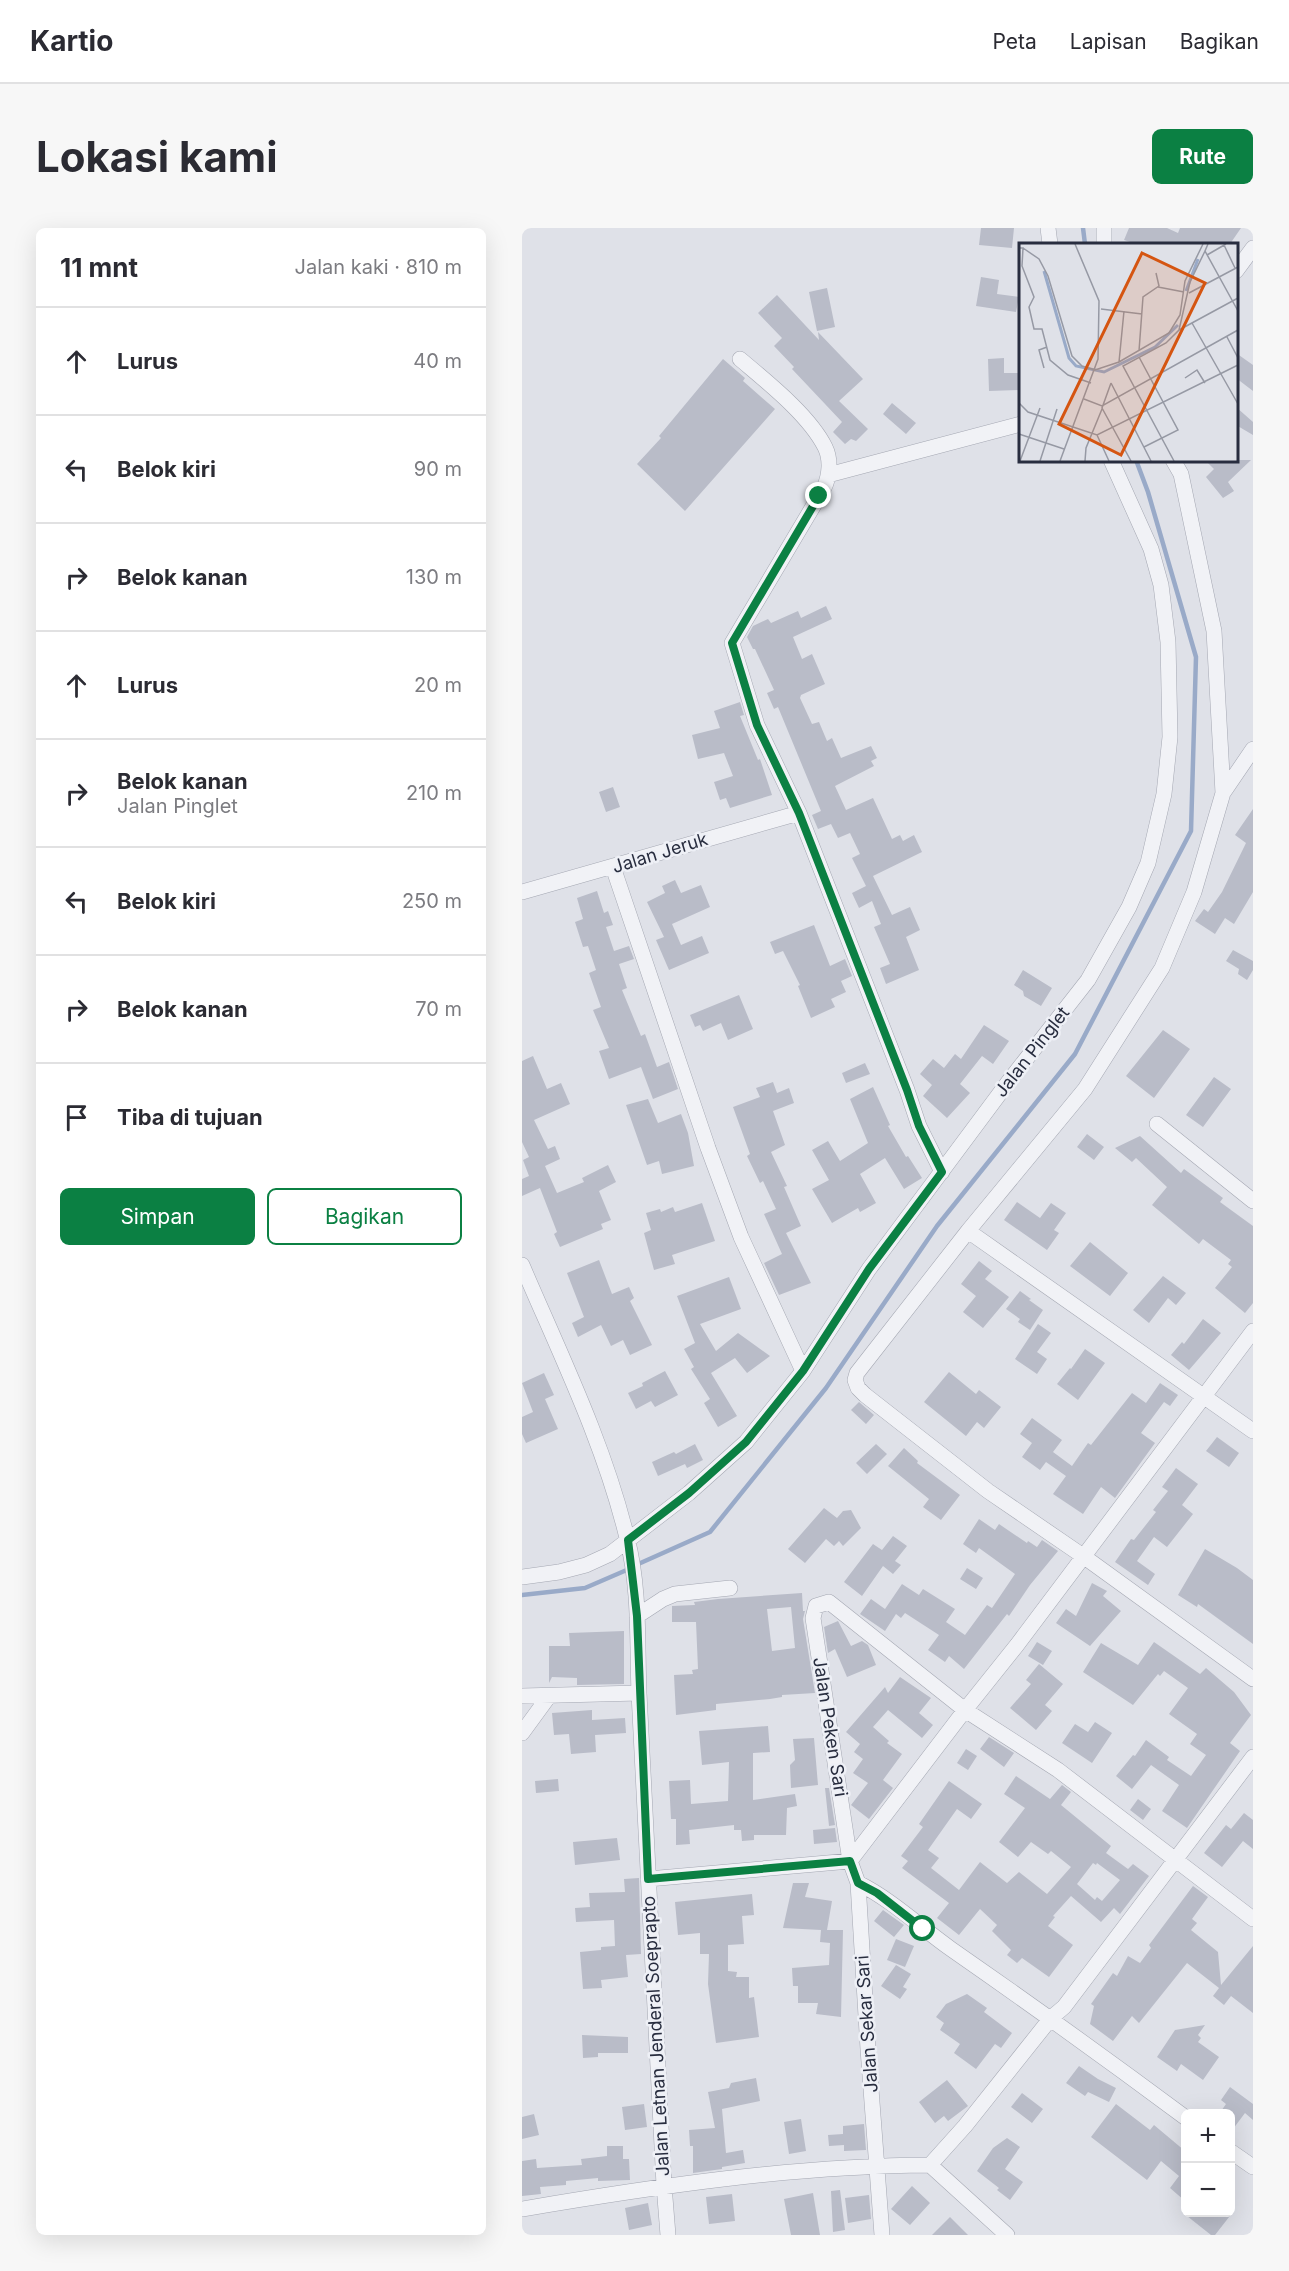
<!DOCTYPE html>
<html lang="id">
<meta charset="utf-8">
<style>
:root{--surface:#fff;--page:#f7f7f7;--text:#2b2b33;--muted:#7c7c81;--line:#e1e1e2;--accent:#0b8043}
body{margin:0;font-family:Inter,sans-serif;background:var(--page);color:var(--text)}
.controls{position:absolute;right:18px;bottom:18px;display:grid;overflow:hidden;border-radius:9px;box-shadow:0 6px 24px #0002}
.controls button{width:54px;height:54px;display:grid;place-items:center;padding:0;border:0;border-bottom:2px solid var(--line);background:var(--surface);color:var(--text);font:30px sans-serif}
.stop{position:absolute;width:18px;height:18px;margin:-14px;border:4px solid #0b8043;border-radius:50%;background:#fff}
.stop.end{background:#0b8043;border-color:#fff;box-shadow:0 2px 6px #0008}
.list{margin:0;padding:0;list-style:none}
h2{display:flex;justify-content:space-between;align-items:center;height:78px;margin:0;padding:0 24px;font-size:26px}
h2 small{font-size:20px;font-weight:400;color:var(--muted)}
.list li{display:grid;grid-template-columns:39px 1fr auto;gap:18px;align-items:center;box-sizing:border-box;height:108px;padding:0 24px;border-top:2px solid var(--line)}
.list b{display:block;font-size:22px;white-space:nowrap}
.list p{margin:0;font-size:20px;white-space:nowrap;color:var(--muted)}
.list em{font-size:20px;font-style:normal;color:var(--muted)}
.actions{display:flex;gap:12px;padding:18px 24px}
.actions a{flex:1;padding:14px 0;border:2px solid var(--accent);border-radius:9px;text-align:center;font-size:21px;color:var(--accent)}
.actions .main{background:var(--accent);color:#fff}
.icon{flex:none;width:33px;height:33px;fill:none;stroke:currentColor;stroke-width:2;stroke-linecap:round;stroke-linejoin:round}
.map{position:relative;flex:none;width:731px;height:2007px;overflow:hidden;border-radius:9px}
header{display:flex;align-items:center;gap:36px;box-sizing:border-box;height:84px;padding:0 30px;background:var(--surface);border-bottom:2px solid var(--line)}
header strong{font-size:28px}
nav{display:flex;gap:33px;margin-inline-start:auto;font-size:21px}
.intro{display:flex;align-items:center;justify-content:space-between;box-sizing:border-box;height:144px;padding:0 36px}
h1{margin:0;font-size:42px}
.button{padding:15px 27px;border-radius:9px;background:var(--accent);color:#fff;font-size:21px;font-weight:700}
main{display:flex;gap:36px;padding:0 36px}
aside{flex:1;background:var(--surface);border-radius:9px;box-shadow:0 6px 24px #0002}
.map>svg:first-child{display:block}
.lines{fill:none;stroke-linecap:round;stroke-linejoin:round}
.stream{stroke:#99aac8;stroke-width:4.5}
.building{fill:#b9bcc8;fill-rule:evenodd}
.street-casing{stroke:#a4a7b2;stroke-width:16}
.street{stroke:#f1f2f6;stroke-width:15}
.route{stroke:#0b8043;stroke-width:8}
.labels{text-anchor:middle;stroke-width:5;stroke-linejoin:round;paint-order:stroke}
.street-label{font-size:18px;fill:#282d3f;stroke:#eef0f6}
.inset-river{fill:none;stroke:#99aac8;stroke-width:3}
.inset-road{fill:none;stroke:#9699a4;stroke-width:1.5}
.view{fill:#d55511;fill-opacity:0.15;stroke:#d55511;stroke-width:3}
.inset-edge{fill:none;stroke:#282d3f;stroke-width:3}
</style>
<header>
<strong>Kartio</strong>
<nav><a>Peta</a><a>Lapisan</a><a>Bagikan</a></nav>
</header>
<div class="intro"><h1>Lokasi kami</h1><a class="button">Rute</a></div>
<main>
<aside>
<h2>11 mnt<small>Jalan kaki · 810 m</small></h2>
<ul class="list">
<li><svg class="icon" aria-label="ahead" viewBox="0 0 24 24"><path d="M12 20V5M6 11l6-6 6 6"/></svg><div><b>Lurus</b></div><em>40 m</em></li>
<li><svg class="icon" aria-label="left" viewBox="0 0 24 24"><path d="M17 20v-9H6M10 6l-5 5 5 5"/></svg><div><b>Belok kiri</b></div><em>90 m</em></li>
<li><svg class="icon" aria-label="right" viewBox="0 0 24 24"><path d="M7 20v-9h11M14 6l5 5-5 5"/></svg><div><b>Belok kanan</b></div><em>130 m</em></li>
<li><svg class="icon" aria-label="ahead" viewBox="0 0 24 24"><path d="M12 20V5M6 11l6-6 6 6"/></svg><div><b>Lurus</b></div><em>20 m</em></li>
<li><svg class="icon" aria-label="right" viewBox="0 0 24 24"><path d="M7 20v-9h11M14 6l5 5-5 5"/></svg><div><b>Belok kanan</b><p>Jalan Pinglet</p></div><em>210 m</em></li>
<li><svg class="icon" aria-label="left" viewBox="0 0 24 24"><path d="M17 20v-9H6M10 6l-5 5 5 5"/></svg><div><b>Belok kiri</b></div><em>250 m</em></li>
<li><svg class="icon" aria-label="right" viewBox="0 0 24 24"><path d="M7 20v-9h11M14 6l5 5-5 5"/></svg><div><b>Belok kanan</b></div><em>70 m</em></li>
<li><svg class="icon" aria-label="arrive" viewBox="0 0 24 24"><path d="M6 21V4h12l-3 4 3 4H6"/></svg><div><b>Tiba di tujuan</b></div></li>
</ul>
<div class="actions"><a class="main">Simpan</a><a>Bagikan</a></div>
</aside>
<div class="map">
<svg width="731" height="2007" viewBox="0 0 731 2007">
<rect width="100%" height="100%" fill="#dfe1e8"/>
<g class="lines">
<!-- stream -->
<path class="stream" d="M561 0 563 16
M114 1337 188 1304 304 1160 415 998 553 826 669 603 674 429 626 264 614 232
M0 1367 63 1360 107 1341"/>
</g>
<!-- building -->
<path class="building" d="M459 0H492L490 20 457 17Z
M607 0H645L656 5 658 0H719L708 16H614L602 12Z
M459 49 477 52 475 66 497 69 494 84 454 78Z
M305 60 313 99 295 103 287 64Z
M255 67 297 112 296 104 341 151 317 173 346 201 334 213 329 211 323 216 311 204 320 194 270 141 272 139 252 118 260 110 236 85Z
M714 125 731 137V163L714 150Z
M482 130V145H498V162L467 163 466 131Z
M201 131 223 150 221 153 253 181 163 283 115 236 139 210 137 208Z
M370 175 394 195 384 206 361 186Z
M714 179 731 194V207L714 197Z
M683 232H729L706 254 712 263 701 270 684 249 692 241Z
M304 378 310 391 271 409 280 431 290 426 303 456 279 467 278 470 290 496 297 494 305 513 310 510 319 530 349 518 355 530 349 533 352 538 313 558 324 582 351 570 370 611 378 607 381 613 392 607 400 624 351 648 370 687 388 679 398 702 384 709 397 742 364 756 358 740 368 736 352 699 359 696 350 673 337 680 330 665 344 658 330 630 338 626 328 605 316 610 309 596 296 601 290 587 299 583 256 479 252 481 245 465 252 462 233 421H231L225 409 231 398 246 391 249 395 276 383 279 390Z
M218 474 222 487 218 488 236 532 238 531 250 567 208 580 204 570 198 572 192 554 211 548 202 525 176 531 170 507 198 500 192 483Z
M91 559 98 579 84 584 77 564Z
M731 581V664L712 696 703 690 693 706 673 693 682 681 686 684 700 664 724 615 713 607Z
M153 652 159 665 179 657 188 679 150 696 159 717 180 708 187 725 147 742 134 712 142 709 125 674 143 665 140 658Z
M75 663 82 685 86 683 91 697 84 699 92 723 107 718 112 731 97 736 105 760 100 762 119 808 123 806 135 839 147 834 156 861 131 871 119 839 87 851 77 823 87 820 71 782 79 779 67 745 74 742 66 718 61 719 53 694 61 691 55 670Z
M292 697 308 738 323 731 330 748 319 753 324 764 309 771 313 779 289 790 276 758 278 757 261 723 253 726 248 714Z
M711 722 731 733V742L725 752 716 746 717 741 704 733Z
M501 742 530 760 519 778 502 768 501 763 492 757Z
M217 767 231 801 206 812 199 795 181 803 178 797 173 799 168 787Z
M462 797 487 813 471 836 460 828 438 856 448 865 425 890 401 868 410 857 398 846 411 831 422 840 433 826 439 831Z
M641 802 668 821 632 870 604 848Z
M11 828 25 861 39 855 48 876 12 892 26 921 33 918 38 931 23 938 35 965 62 954 60 950 86 937 94 954 77 963 89 992 79 996 81 1001 38 1019 32 1006 35 1004 18 960 0 968V951L7 948 1 932 7 929 0 914V833Z
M343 835 348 846 324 855 320 845Z
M692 849 709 861 681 899 664 887Z
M251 854 255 865 267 860 272 875 251 883 263 917 249 924 265 958 262 959 279 998 264 1005 289 1055 257 1067 242 1035 260 1026 242 986 254 981 241 953 238 955 225 928 228 926 211 879 238 869 234 860Z
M351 859 368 897 366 898 384 929 386 928 400 950 382 961 363 930 338 946 354 975 338 984 336 980 310 995 290 961 307 952 290 922 306 913 318 933 346 915 328 871Z
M126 871 136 895 159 886 166 905 172 938 140 946 137 933 125 937 104 877Z
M565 906 582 919 572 932 555 919Z
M618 908 659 945 662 941 701 970 698 974 731 998V1075L723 1085 693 1060 710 1039 706 1036 709 1032 681 1011 677 1016 630 977 645 959 614 930 610 934 593 920Z
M495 974 518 990 529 975 544 985 532 1002 537 1005 525 1022 482 992Z
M180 975 193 1013 150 1027 153 1036 132 1042 122 1005 129 1002 124 985 138 981 139 984 151 979 153 984Z
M568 1014 606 1045 588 1068 548 1038Z
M77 1032 90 1066 107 1059 112 1070 108 1073 130 1117 108 1127 101 1112 89 1118 79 1097 56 1109 50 1095 62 1089 45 1045Z
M457 1033 470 1043 463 1051 487 1069 461 1100 441 1084 454 1068 439 1056Z
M641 1048 664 1065 654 1077 646 1070 627 1095 611 1082Z
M207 1049 219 1081 178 1096 194 1123 216 1105 248 1128 225 1145 213 1130 189 1145 215 1188 196 1199 182 1175 188 1171 169 1141 172 1139 162 1121 173 1115 155 1068Z
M498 1063 509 1071 507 1072 521 1082 508 1102 496 1094 498 1091 484 1081Z
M681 1091 699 1105 667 1142 649 1127 660 1114 662 1116Z
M516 1096 529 1105 515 1124 525 1131 515 1146 493 1131Z
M563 1121 583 1135 556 1172 535 1156 548 1140 549 1141Z
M143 1143 156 1167 133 1179 129 1173 114 1181 106 1165 121 1158 120 1155Z
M427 1144 454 1166 457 1162 479 1179 462 1200 455 1194 444 1208 402 1174Z
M22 1145 32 1167 23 1171 36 1201 4 1215 0 1206V1189L11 1184 0 1155Z
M638 1155 656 1167 648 1178 642 1174 619 1205 633 1215 593 1270 579 1259 561 1286 531 1266 544 1248 524 1234 518 1242 500 1229 510 1215 498 1206 510 1190 540 1212 531 1224 550 1238 566 1215 569 1217 610 1165 624 1175Z
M337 1174 352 1187 344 1196 329 1182Z
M695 1209 717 1225 707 1239 684 1223Z
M173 1216 181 1232 165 1240 163 1236 136 1248 130 1234 152 1224 154 1226Z
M354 1216 365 1226 345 1246 334 1235Z
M382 1220 396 1233 395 1235 438 1267 419 1292 401 1279 407 1271 366 1238Z
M654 1240 676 1256 660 1277 671 1286 645 1319 632 1309 615 1333 633 1346 626 1357 593 1334 609 1311 612 1312 634 1284 631 1282 646 1263 640 1259Z
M302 1280 315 1290 321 1283 329 1282 339 1300 321 1318 317 1313 312 1318 304 1311 283 1335 266 1321Z
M457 1291 473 1302 477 1296 505 1315 506 1313 515 1319 520 1312 536 1323 508 1357 487 1388 485 1386 442 1441 427 1428 423 1434 406 1422 417 1407 383 1385 379 1390 374 1386 363 1403 338 1386 349 1371 363 1381 380 1356 397 1367 401 1361 433 1381 424 1394 443 1407 465 1377 470 1380 493 1346 457 1320 454 1325 441 1316Z
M371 1308 385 1318 373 1333 379 1337 371 1346 361 1338 340 1368 322 1354 351 1316 360 1322Z
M683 1321 715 1340 731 1352V1416L676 1376 675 1379 656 1367Z
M445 1340 461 1350 454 1361 438 1351Z
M570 1355 585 1363 581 1368 599 1383 568 1418 534 1395 544 1381 554 1388Z
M280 1365 281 1383H283L281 1391 293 1465 260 1467V1469L248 1471 194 1476V1482L154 1487 152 1447 171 1446 170 1442 176 1441 174 1394H150V1378L173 1377 172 1374 196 1371ZM269 1379 273 1420 250 1423 245 1381Z
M316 1393 329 1418 340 1413 346 1417 354 1437 325 1449 313 1421 306 1425 302 1399Z
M102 1403V1456L55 1457V1450L30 1449 27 1455V1418H48L47 1405Z
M515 1414 530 1423 521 1437 506 1428Z
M632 1414 678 1446 684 1440 712 1464 729 1487 708 1515 718 1523 665 1600 640 1583 657 1557 629 1537 610 1561 594 1548 611 1527 613 1528 624 1512 647 1529 645 1532 669 1548 684 1527 668 1516 675 1506 647 1486 666 1460 642 1443 638 1448 636 1446 611 1477 561 1444 579 1415 616 1437Z
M517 1436 541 1456 523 1477 530 1483 514 1502 488 1480 509 1456 504 1452Z
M378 1449 409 1470 397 1485 411 1497 400 1510 366 1482 351 1499 367 1513 365 1515 380 1526 361 1552 371 1560 347 1591 329 1577 346 1555 331 1545 341 1531 332 1524 338 1516 324 1504 363 1459 366 1465Z
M70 1482V1492L103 1490 104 1505 73 1507 74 1524 49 1526 47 1506 32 1507 30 1485Z
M573 1494 590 1505 570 1535 540 1515 553 1496 566 1504Z
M246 1498 248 1524 231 1525V1572L273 1566 275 1578 265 1580 264 1607H232V1612L220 1613 219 1602H212V1597L167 1602 168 1616 154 1617V1591H149L147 1553 168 1552 169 1576 206 1573 207 1534 180 1537 177 1503Z
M467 1509 492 1525 482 1539 458 1521Z
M292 1510 296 1557 269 1560 268 1537 273 1532 271 1511Z
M444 1521 455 1528 446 1542 435 1535Z
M494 1548 528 1571 540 1557 549 1564 539 1577 589 1618 584 1625 606 1641 611 1636 627 1648 598 1686 592 1680 579 1694 549 1668 531 1688 533 1689 526 1698 551 1717 527 1749 500 1730 495 1735 485 1727 489 1722 470 1703 475 1697 458 1681 437 1707 415 1690 427 1675 380 1640 386 1633 379 1628 401 1599 397 1596 427 1553 460 1576 449 1591 435 1581 406 1622 417 1630 409 1640 437 1662 458 1634 485 1655 497 1644 525 1666 549 1639 529 1623 526 1626 509 1614 496 1629 477 1614 503 1580 482 1566ZM571 1635 574 1637 575 1635 598 1652 580 1673 575 1669 573 1672 555 1656Z
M36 1551 37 1563 14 1565 13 1553Z
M303 1560H307L313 1597 307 1598Z
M616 1571 629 1581 621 1592 608 1582Z
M722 1585 731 1592V1621L721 1613 700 1639 682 1625 704 1597 709 1601Z
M313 1600 315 1614 292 1616 291 1602Z
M95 1610 98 1632 53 1637 51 1614Z
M117 1650 119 1726 104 1727 106 1749 79 1752 80 1760 61 1761 58 1724 79 1722V1719L93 1718 92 1692 54 1694 53 1680 68 1679 67 1665 103 1664 102 1651Z
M271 1655H287L283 1669 310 1673 305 1702H321L319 1789 294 1786 296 1775H276V1758H271L270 1740 307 1737 308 1715 298 1714 299 1702 261 1700Z
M671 1658 686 1669 670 1691 675 1695 669 1702 696 1724 699 1757 731 1718V1785L709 1768 702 1777 691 1768 697 1760 665 1735 617 1795 610 1788 591 1813 568 1796 572 1778 569 1776 591 1745 595 1748 606 1728 618 1735 629 1720 627 1717Z
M230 1666 232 1687 220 1688 222 1716 206 1717V1743L215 1744 214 1749H227V1770L232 1769 237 1809 194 1815 186 1756 187 1726H178V1705L156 1707 153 1674Z
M361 1682 382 1697 372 1709 352 1693Z
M374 1711 392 1718 383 1739 365 1732Z
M374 1737 389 1746 381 1759 385 1761 378 1771 359 1758Z
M445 1766 465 1780 462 1784 490 1805 479 1820 473 1816 454 1841 432 1825 438 1816 418 1802 422 1795 414 1789 424 1776Z
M683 1797 676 1807 679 1810 676 1814 697 1829 681 1852 659 1836 655 1843 635 1829 653 1802Z
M60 1807 106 1809V1825H76V1829L61 1830Z
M557 1838 576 1851 594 1860 587 1874 566 1864 563 1868 544 1855Z
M234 1850 238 1873 200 1881 204 1925 221 1922 223 1935 200 1939V1941L171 1945V1918H168L167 1902 193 1900 186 1864 207 1860 209 1855Z
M425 1852 446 1878 426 1893 422 1888 413 1895 397 1874Z
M708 1859 731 1876V1892L723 1885 708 1905V1886H697L704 1876 699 1872Z
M500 1865 521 1881 510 1895 489 1879Z
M122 1876 125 1899 103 1902 100 1879Z
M594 1876 628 1902 632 1897 663 1923V1973L648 1960 657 1948 639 1933 625 1952 569 1909Z
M12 1886 17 1907 0 1911V1889Z
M279 1891 284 1923 267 1926 262 1894Z
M342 1896 344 1922 322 1923V1917L307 1918 306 1907 321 1906V1898Z
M485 1910 498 1919 483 1941 501 1954 488 1972 475 1962 477 1960 455 1943 471 1920Z
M85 1918H101V1931H107L108 1952 76 1953V1950L44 1953V1957L18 1959 19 1966 0 1968V1933L14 1931 15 1940 60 1937 59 1931 85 1928Z
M390 1958 408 1975 388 1997 369 1981Z
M318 1962 323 2002 311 2004 309 1963Z
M291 1965 298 2007H269L262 1971Z
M210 1966 213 1993 187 1996 184 1969Z
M347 1967 349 1991 326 1995 323 1970Z
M126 1975 130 1997 107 2002 103 1980Z
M660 1984H711L693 2007H689Z
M428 1989 446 2007H410Z"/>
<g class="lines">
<!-- street casing -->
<g class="street-casing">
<path id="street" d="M526 0 528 16
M582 16V0
M714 43 731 20
M218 131C245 154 287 187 303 219 309 231 308 247 302 260L210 415 235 497 277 585 385 862 397 898 420 944
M651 232 659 246 692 403 701 565 672 664 640 740 563 861 446 1003 335 1145 333 1152 336 1160 343 1167 466 1263 561 1328 731 1451
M306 247 499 196
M701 565 731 521
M91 639 186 920 219 1009 281 1143
M0 664 277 585
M635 896 731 973
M446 1003 731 1203
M0 1037C38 1126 82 1215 105 1310 118 1360 115 1414 117 1465L142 1957 146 2007
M0 1349 37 1344 64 1337 88 1326 167 1265 224 1214 281 1143 347 1041 487 853 566 752 607 679 626 635 642 566 648 509 646 414 639 357 629 321 589 232
M115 1388 141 1371 153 1366 208 1360
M0 1468 117 1465
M0 1505 27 1468
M126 1651 328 1633 443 1482 495 1417 731 1103
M336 1655C370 1672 398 1699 429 1721 508 1776 586 1832 664 1890
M708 1923 731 1939
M408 1937 485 2007
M0 1981C135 1958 271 1938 408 1937L443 1898 529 1790 542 1779 731 1529
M360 2007 346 1821 336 1655 328 1633 291 1390 294 1378 307 1374 443 1482 536 1542 731 1691"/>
</g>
<!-- street -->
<use href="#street" class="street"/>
</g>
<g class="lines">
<!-- route -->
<path class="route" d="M297 268 210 415 235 497 277 585 385 862 397 898 420 944 347 1041 281 1143 224 1214 167 1265 106 1312 115 1388 126 1651 328 1633 336 1655 355 1665 401 1701"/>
</g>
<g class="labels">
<!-- street labels -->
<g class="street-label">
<text transform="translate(138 625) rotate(-17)" y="6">Jalan Jeruk</text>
<text transform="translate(510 824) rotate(-52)" y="6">Jalan Pinglet</text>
<text transform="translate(308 1499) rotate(81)" y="6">Jalan Peken Sari</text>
<text transform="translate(345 1796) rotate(-94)" y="6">Jalan Sekar Sari</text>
<text transform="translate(134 1808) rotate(-93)" y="6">Jalan Letnan Jenderal Soeprapto</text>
</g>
</g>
<!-- overview -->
<g transform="translate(497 15)">
<rect width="219" height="219" fill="#dfe1e8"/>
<path class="inset-river" d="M25 28 50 115 57 123 85 129 136 104 159 82M167 48 179 16"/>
<path class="inset-road" d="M189 1 186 8 219 68M205 2 216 25M0 5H4L3 23 15 54 10 64 15 86H23L31 117 49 132 72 140M4 5 20 16 29 33 53 113 63 123 76 127 100 119 150 90 161 72 166 38 184 1M188 12 207 1M139 44 165 49M170 50 219 24M82 66 123 71M173 80 219 161M160 87 219 55M208 94 219 115M120 108 124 54 140 43 137 30M120 114 159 187 125 204M100 119 105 68M25 125 20 107 28 104M166 135 178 127 186 140M92 140 83 165 112 218M92 140 132 218M65 156 83 163 219 87M0 160 9 169 78 192 219 122M0 191 45 206M78 192 90 218M1 218 21 165M21 218 38 166M41 218 79 116 80 58 56 1M66 218 67 205 83 166M155 218 104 123 147 100 160 87 171 39 186 8"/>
<path class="view" d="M123 10 186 40 102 212 40 181Z"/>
<rect width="219" height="219" class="inset-edge"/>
</g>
</svg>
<div class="controls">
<button>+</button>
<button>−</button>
</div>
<div class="stop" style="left:401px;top:1701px"></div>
<div class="stop end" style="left:297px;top:268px"></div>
</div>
</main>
